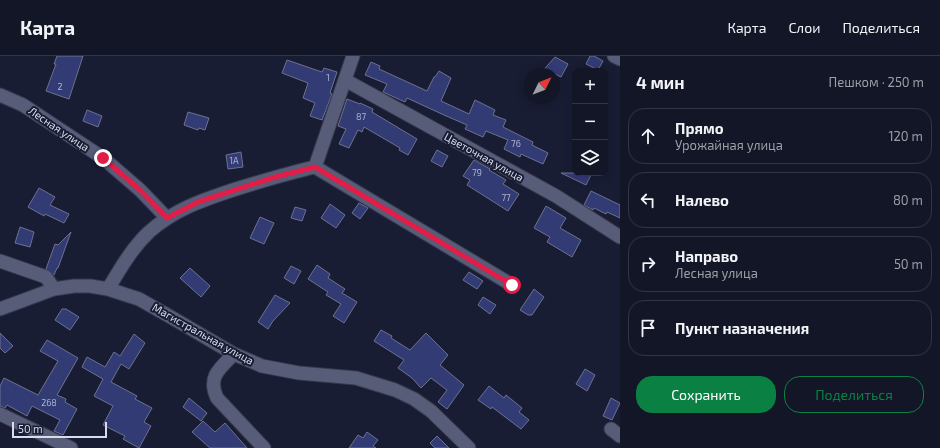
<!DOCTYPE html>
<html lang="ru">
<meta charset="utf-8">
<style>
:root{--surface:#131627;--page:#1c1f2f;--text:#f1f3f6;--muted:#9d9fa7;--line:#323544;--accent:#0b8043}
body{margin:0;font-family:"Exo 2",sans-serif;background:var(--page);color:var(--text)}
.controls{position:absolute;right:12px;top:12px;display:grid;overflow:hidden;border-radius:8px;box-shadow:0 2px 10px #0003}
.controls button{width:36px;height:36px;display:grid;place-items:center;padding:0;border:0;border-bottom:1px solid var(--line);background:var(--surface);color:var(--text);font:20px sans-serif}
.compass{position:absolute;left:524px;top:12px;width:36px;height:36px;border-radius:50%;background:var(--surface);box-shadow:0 2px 10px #0003;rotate:47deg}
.scale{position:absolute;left:12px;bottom:10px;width:95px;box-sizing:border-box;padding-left:4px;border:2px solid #d8dcec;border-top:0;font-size:11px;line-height:14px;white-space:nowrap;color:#d8dcec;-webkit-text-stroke:3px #191d34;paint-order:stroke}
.stop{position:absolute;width:12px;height:12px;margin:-9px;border:3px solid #e11d48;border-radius:50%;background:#fff}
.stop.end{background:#e11d48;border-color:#fff;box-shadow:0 1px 4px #0008}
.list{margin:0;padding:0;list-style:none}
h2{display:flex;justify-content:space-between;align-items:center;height:52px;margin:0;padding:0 16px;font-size:17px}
h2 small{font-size:13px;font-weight:400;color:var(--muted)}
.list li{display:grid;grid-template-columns:26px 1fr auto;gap:12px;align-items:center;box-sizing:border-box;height:56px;margin:0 8px 8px;padding:0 8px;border:1px solid var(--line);border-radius:16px}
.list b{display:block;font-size:15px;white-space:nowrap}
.list p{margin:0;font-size:13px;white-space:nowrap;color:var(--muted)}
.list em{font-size:13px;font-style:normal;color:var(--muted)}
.actions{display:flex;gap:8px;padding:12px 16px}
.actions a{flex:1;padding:9px 0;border:1px solid var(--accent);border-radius:16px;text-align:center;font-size:14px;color:var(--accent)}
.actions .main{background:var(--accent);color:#fff}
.icon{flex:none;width:22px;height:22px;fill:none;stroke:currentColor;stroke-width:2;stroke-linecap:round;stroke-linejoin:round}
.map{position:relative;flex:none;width:620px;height:392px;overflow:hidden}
header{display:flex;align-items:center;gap:24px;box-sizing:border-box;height:56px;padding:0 20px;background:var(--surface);border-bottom:1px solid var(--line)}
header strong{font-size:19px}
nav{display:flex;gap:22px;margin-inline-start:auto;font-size:14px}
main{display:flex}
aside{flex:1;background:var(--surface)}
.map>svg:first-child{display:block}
.building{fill:#333b75;stroke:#6b728e}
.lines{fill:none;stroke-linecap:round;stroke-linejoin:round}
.minor-casing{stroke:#38394d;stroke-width:15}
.minor{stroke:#575d79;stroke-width:13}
.route{stroke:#e11d48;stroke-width:5}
.labels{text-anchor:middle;stroke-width:4;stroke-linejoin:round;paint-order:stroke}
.number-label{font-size:9px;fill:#afb4ce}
.street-label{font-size:11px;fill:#d8dcec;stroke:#191d34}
</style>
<header>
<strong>Карта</strong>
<nav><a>Карта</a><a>Слои</a><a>Поделиться</a></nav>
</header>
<main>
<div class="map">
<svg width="620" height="392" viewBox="0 0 620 392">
<rect width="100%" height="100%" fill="#191d34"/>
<!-- building -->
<path class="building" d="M57 0H83L69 43 46 35 56 8H54Z
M590 0H594L603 5 598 14 586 8Z
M555 1 568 8 561 21 555 18H540Z
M287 4 322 16 324 12 337 16 330 37 332 38 322 64 310 60 315 47 303 42 308 27 282 17Z
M371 6 380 10 379 13 427 35 434 21H435L439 15 451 22 441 45 469 58 475 44 495 54 493 59 506 64 503 71 533 86 532 89 548 97 543 108 521 98 520 101 504 93 508 84 486 75 483 81 465 73 467 69 444 59 407 42 405 46 383 36 387 28 365 19Z
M347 43 360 48V47L373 53 372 56 417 83 408 99 399 94 400 92 364 71 362 76 358 74 349 92 339 88 346 73 338 70Z
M87 54 102 60 98 71 83 65Z
M188 56 209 62 205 74 199 72 198 74 184 69Z
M437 94 448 100 442 111 431 105Z
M241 96 243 111 228 113 226 99Z
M474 104 490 113 489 114 506 124 503 128 519 138 508 155 467 129 470 124 463 120Z
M561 117H592L586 129Z
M39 132 55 141 50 149 69 158 64 167 45 158 44 160 28 151Z
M591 135 620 149V162L607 156 606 158 594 152 593 154 584 149Z
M359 147 368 152 360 163 352 157Z
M330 148 345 159 336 172 321 162Z
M546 150 566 162 560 172 581 184 572 201 547 186 550 181 534 172Z
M295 151 306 154 302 165 291 162Z
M260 161 274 167 264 188 250 182Z
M20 171 34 176 30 191 15 187Z
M71 176 58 212H57L54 219 46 213 55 188 58 189Z
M317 209 330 218 328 222 345 233 342 237 357 246 344 267 333 260 341 248 326 239 328 236 308 223Z
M291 210 301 215 294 228 284 222Z
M190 212 210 230 201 241 180 222Z
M469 216 483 225 477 233 463 224Z
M534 233 544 241 532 259H528L520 254Z
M275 239 290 247 273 265 268 273 258 266Z
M483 241 496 249 490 258 478 249Z
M62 253H66L79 261 70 274 55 264Z
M381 274 392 280 391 282 410 294 426 277 448 299 440 309 464 329 447 353 438 346 447 334 431 322 421 332 412 322 398 312 404 304 374 285Z
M0 277 13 290 5 297 0 292Z
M134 278 145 287 129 313 121 308 111 326 137 340 135 343 152 352 144 366 151 370 139 392 123 383 125 380 103 369 113 350 94 340 103 323 82 311 87 301 105 311 114 296 120 300Z
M47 284 78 302 57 339 66 343 65 346 77 353 63 379 54 375 60 364 32 350 27 360 7 349 5 352 0 350V330L4 322 38 339 58 305 40 295Z
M585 313 595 319 587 335 576 328Z
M489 330 504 342 506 339 522 352 519 356 529 364 521 373 492 351 491 353 478 344Z
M189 342 207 357 201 365 183 351Z
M611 342 620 347 612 364 603 360Z
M203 365 215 376 225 367 247 392H210L192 376Z
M367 376 378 384 373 390 376 392H349L358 379 363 382Z
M437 380 449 392H435L430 387Z"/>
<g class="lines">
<!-- minor casing -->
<g class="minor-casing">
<path id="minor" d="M614 0 620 3
M345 24 556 140 620 181
M0 39 23 49 103 102 140 134 167 162
M315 111 512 229
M0 205 46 221 54 233
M108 233C120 213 132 192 149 176 175 153 203 144 236 133 262 125 288 117 315 111L353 0
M0 253 54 233 74 230H90L108 233 139 243 169 260 234 298 262 310 299 317 356 322 395 334 414 343 431 355 469 392
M234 298C220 312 207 321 217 342L264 392
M0 358 71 392
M611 373 620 380"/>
</g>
<!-- minor -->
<use href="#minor" class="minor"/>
</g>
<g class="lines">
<!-- route -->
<path class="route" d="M103 102 140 134 167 162 198 146 275 121 315 111 512 229"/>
</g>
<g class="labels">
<!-- number labels -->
<g class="number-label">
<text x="328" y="25">1</text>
<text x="60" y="34">2</text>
<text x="361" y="64">87</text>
<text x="516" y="91">76</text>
<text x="234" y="108">1А</text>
<text x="477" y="120">79</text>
<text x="506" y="145">77</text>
<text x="49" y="350">268</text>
</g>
<!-- street labels -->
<g class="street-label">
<text transform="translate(59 73) rotate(34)" y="4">Лесная улица</text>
<text transform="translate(484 101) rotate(29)" y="4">Цветочная улица</text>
<text transform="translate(203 278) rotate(29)" y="4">Магистральная улица</text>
</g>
</g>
</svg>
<div class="controls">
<button>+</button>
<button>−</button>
<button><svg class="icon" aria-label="layers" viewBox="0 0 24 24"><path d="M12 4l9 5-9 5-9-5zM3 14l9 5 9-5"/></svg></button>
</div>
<svg class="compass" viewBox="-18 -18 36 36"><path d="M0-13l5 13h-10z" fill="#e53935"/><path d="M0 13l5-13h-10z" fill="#9d9fa7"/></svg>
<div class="scale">50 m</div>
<div class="stop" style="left:512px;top:229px"></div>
<div class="stop end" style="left:103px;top:102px"></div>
</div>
<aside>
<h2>4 мин<small>Пешком · 250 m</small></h2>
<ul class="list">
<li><svg class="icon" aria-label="ahead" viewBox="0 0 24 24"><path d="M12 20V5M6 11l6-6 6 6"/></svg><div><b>Прямо</b><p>Урожайная улица</p></div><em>120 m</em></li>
<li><svg class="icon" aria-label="left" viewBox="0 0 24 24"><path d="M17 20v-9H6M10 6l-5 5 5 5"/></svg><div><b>Налево</b></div><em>80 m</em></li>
<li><svg class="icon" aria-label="right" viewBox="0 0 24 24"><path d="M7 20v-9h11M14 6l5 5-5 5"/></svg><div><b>Направо</b><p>Лесная улица</p></div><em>50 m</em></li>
<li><svg class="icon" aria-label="arrive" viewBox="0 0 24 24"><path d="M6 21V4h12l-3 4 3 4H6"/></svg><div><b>Пункт назначения</b></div></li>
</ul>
<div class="actions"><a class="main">Сохранить</a><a>Поделиться</a></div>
</aside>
</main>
